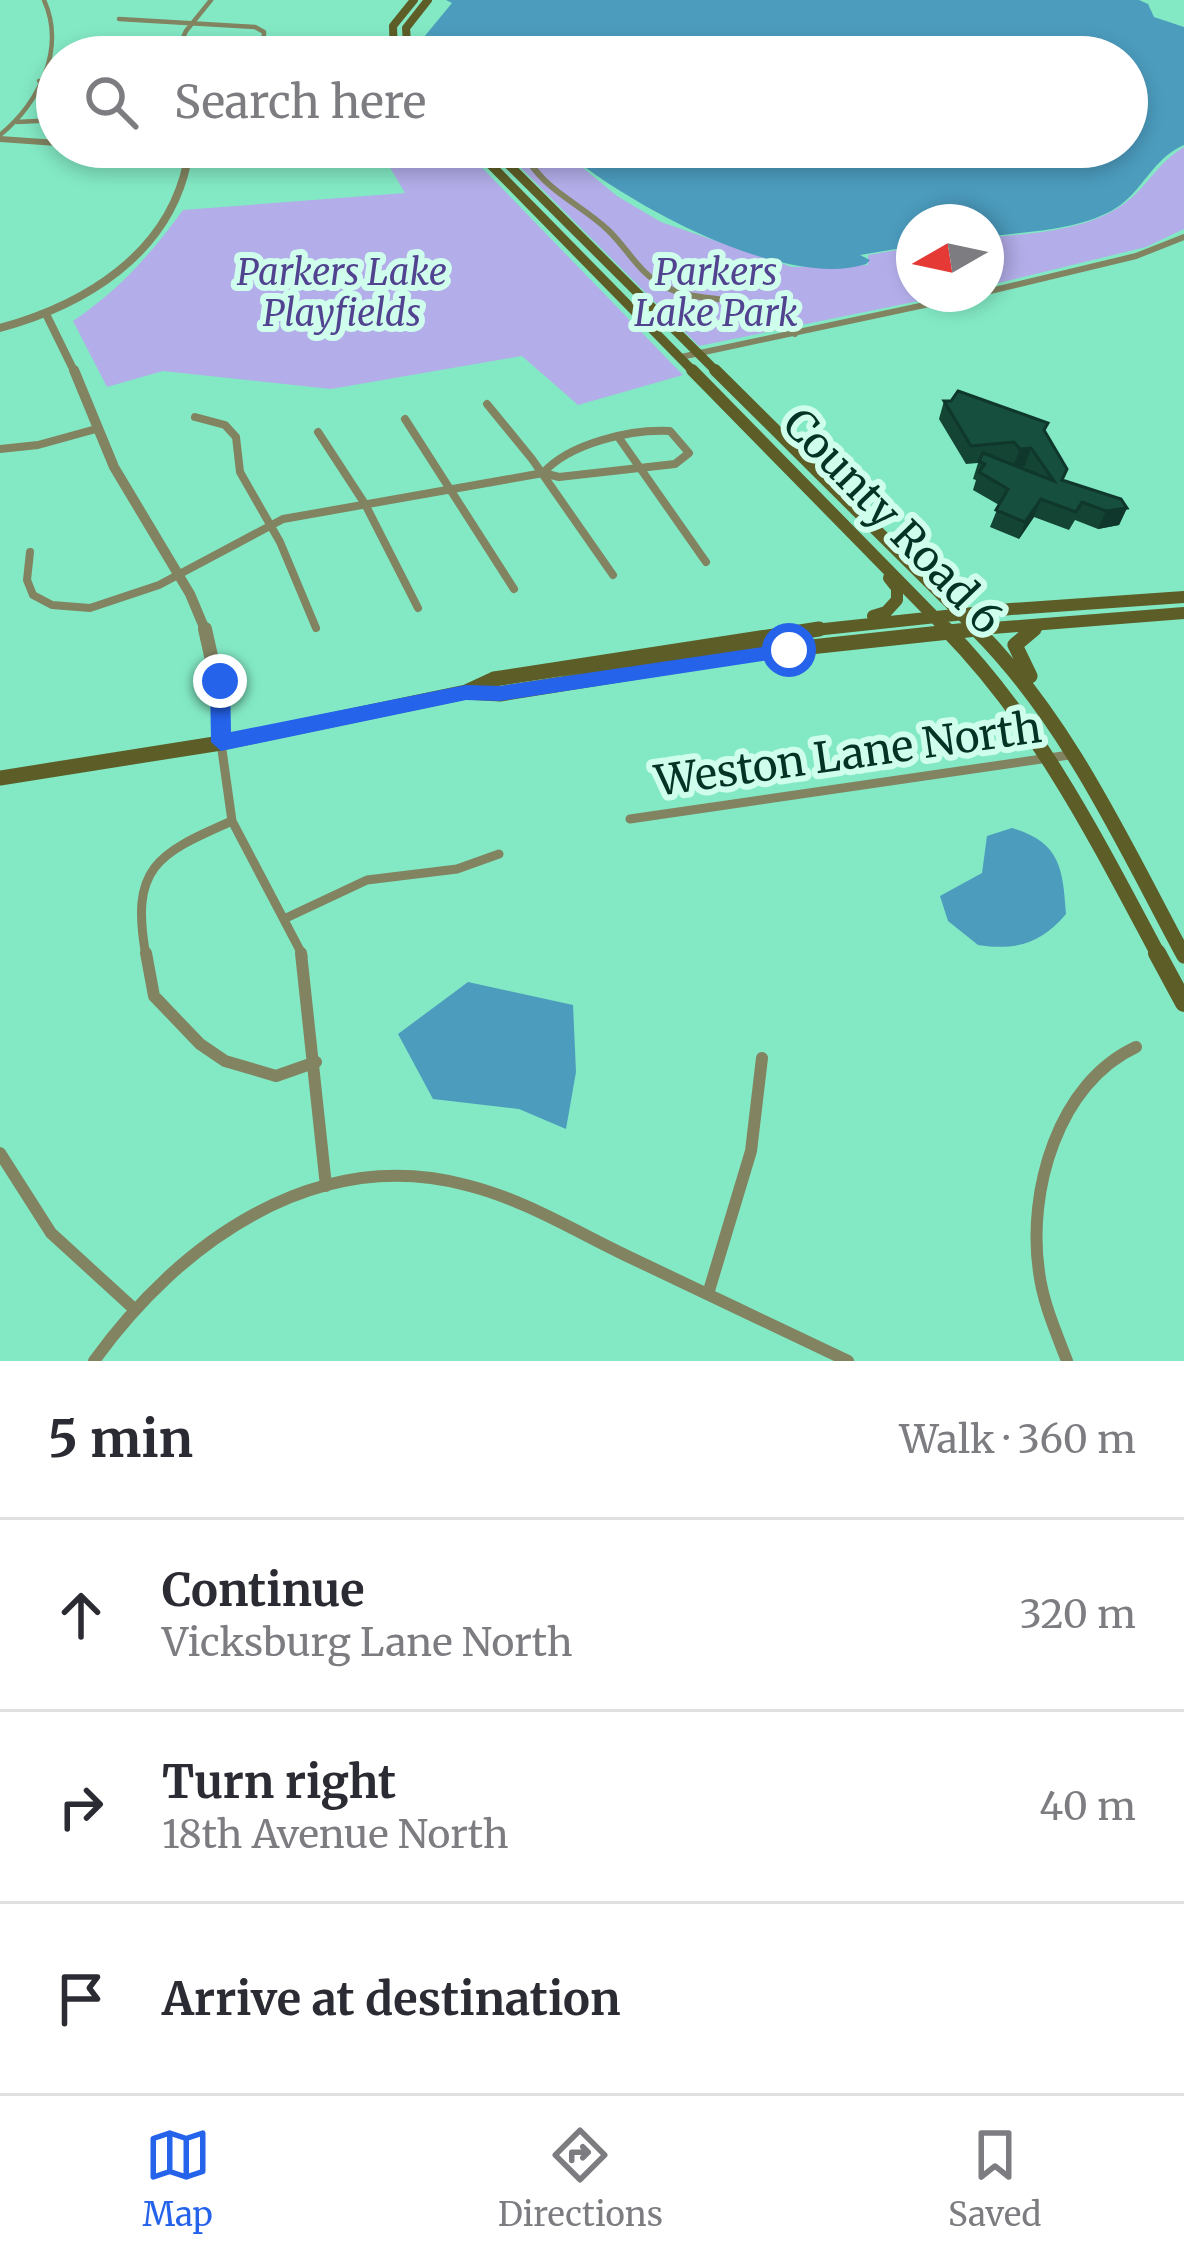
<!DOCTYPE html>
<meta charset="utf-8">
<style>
:root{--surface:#fff;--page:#f7f7f7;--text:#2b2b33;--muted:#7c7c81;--line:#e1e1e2;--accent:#2563eb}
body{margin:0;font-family:Merriweather,serif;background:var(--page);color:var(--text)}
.compass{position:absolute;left:896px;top:204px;width:108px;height:108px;border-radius:50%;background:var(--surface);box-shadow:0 6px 18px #0003;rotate:261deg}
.stop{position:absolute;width:36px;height:36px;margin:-27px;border:9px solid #2563eb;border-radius:50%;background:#fff}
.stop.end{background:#2563eb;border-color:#fff;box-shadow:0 3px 12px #0008}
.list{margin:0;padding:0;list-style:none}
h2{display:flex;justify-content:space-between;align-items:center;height:156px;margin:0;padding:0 48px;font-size:51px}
h2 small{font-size:39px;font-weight:400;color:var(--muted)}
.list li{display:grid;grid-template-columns:78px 1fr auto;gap:36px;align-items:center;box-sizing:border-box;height:192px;padding:0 48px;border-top:3px solid var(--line)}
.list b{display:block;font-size:45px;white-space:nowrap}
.list p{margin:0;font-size:39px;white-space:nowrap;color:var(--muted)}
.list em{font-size:39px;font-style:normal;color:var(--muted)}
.icon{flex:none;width:66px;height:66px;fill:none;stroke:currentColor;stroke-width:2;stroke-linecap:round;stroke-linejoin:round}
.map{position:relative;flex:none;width:1184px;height:1361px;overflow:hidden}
.search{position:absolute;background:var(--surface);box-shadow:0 6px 18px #0003;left:36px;right:36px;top:36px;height:132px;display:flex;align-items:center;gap:30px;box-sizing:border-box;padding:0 42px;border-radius:66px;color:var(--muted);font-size:45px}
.sheet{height:732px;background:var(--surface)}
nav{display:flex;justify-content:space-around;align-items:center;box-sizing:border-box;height:168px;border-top:3px solid var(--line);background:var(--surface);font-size:33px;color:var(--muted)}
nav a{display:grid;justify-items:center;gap:6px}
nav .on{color:var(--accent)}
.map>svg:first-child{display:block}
.green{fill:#b3ade9}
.water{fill:#4c9cbe}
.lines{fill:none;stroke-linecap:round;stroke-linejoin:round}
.minor-far4{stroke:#828360;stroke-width:4.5}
.minor-far3{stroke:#828360;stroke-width:6}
.minor-far2{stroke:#828360;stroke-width:8}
.minor-far1{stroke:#828360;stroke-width:9}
.minor{stroke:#828360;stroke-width:12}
.tertiary-far3{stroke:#828360;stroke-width:6}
.tertiary-far2{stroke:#828360;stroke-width:8}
.tertiary-far1{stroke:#828360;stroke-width:10}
.tertiary{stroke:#828360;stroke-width:14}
.secondary-far4{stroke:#5d5d27;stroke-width:8}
.secondary-far3{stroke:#5d5d27;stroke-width:9}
.secondary-far2{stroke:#5d5d27;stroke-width:12}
.secondary-far1{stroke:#5d5d27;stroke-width:15}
.secondary{stroke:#5d5d27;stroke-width:18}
.wall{fill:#134434}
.shaded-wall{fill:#0f372b}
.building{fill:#164f3d;stroke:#0f372b;stroke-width:3}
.route{fill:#2563eb}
.labels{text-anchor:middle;stroke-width:12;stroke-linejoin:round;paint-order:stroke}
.far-park-label{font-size:36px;font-style:italic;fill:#514390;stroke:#cfffec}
.street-label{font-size:42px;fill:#033325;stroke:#cfffec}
</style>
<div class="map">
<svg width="1184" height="1361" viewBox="0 0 1184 1361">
<rect width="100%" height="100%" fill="#83e9c4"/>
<!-- green -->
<path class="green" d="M378 147H462L683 375 578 405 522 356 331 389 163 371 107 387 73 321C119 290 150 255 183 210L405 193Z
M500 147H558L617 196 661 222 792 267 868 265V255L914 247V294H953L699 346Z
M1184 147V229L1146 247 986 286V238C1033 233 1093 231 1130 199 1151 181 1158 163 1184 147Z"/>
<!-- water -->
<path class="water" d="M446 0H1139L1148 4 1154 17 1184 27V145C1152 159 1143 191 1116 208 1079 231 1027 231 986 237V222H914V246L860 255 870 260 866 264C782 291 622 201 559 147H1127V57H440L424 37 452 3Z
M1012 828C1060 842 1063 868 1066 914 1042 943 1016 951 978 945L948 921 940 896 982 873 987 836Z
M468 982 573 1005 576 1072 566 1129 519 1109 433 1099 398 1034Z"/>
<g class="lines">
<!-- minor-far4 -->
<path class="minor-far4" d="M119 19 255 27 264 32 263 57
M116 53 176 52
M174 57 186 31 211 0
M39 81 57 80
M17 122 57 120
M0 135C39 103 66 49 44 0
M524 147 532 166"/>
<!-- minor-far3 -->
<path class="minor-far3" d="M530 163C550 193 583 206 608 230 629 250 640 276 668 288 710 308 767 288 795 334
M986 292 1136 256 1184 237
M681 357 976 294"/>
<!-- minor-far2 -->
<path class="minor-far2" d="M487 404 532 459 613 575
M195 417 225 425 236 437 240 472 280 542 316 628
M405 419 514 589
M670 431 689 453 675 464 559 477 543 473C570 443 631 429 670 431Z
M318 432 365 504 418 608
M619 438 706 562
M0 449 38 445 96 429
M30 552 27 580 33 595 52 605 90 608 159 585 283 519 543 473"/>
<!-- minor-far1 -->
<path class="minor-far1" d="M221 743 232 821 303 956
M630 819 1076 754
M286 918 367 880 457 869 499 854
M146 956C130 868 156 854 232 821"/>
<!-- minor -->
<path class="minor" d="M146 953 154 996 200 1044 225 1061 276 1076 316 1062
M301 953 326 1186
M0 1153 51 1233 132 1307
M708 1294 751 1151 762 1058
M94 1361C178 1244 314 1145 466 1185 523 1199 573 1230 625 1255 699 1290 774 1326 848 1361
M1067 1361C1056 1332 1043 1303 1039 1272 1027 1191 1058 1083 1136 1047"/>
<!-- tertiary-far3 -->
<path class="tertiary-far3" d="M0 139 57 143
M186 166 190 147"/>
<!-- tertiary-far2 -->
<path class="tertiary-far2" d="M47 316 75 373
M0 328C84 305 168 255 187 163"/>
<!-- tertiary-far1 -->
<path class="tertiary-far1" d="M74 370 114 467 190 594 206 632"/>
<!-- tertiary -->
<path class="tertiary" d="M205 629 220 696 221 743"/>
<!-- secondary-far4 -->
<path class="secondary-far4" d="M394 57 393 26 414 0
M408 57 406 28 428 0
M473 147 492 166
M490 147 510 166"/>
<!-- secondary-far3 -->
<path class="secondary-far3" d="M489 163 695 373
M507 163 718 373"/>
<!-- secondary-far2 -->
<path class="secondary-far2" d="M692 370 949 632
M715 370 979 632
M873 616 886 612 897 600V588L889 578
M796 632 1011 609 1184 597
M943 632 1184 613
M1031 632 1039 625"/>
<!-- secondary-far1 -->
<path class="secondary-far1" d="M946 629C1039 724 1097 840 1159 956
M976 629C1068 721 1123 843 1184 956
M1030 676 1015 645 1034 629
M466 692 494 679 819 629
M0 778 221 743 466 692 500 694 755 653 977 629"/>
<!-- secondary -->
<path class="secondary" d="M1157 953 1184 1003"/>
</g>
<!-- wall -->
<path class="wall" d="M944 401 1048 423 1045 431 1067 469 1063 480 1127 508 1119 525 1098 529 1075 520 1069 530 1034 517 1019 539 990 527 999 505 973 490 976 480 973 479 978 463 966 464 939 419Z"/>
<!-- shaded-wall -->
<path class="shaded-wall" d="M1031 448 1025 466 1013 467 1020 449Z
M1041 499 1034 517 1019 539 1025 522Z
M1127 508 1119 525 1098 529 1106 511Z"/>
<!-- building -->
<path class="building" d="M958 391 1048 423 1044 430 1067 469 1062 480 1121 499 1127 508 1106 511 1082 502 1076 512 1041 499 1025 522 996 510 1008 489 979 472 985 464 979 461 983 453 1054 481 1031 448 1020 449 1014 442 971 446 944 401H951Z"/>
<!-- route -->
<path class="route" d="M789 643 799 650 789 657 500 701 466 700 221 751 211 742 210 681 220 674 230 681 231 732 466 685 500 686Z"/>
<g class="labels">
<!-- far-park labels -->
<g class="far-park-label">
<text x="342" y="285">Parkers Lake<tspan x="342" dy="41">Playfields</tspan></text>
<text x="716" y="285">Parkers<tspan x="716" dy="41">Lake Park</tspan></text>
</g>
<!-- street labels -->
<g class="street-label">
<text transform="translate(893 521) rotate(46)" y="15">County Road 6</text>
<text transform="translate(848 754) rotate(-8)" y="15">Weston Lane North</text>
</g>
</g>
</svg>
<svg class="compass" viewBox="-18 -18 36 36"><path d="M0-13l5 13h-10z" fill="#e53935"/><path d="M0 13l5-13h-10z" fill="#7c7c81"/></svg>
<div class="stop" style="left:789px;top:650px"></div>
<div class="stop end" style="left:220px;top:681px"></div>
<div class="search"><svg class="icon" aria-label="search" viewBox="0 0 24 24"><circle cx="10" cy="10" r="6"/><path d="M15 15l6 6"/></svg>Search here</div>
</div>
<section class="sheet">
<h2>5 min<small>Walk · 360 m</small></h2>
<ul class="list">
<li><svg class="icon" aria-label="ahead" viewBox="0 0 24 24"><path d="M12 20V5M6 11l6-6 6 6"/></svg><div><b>Continue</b><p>Vicksburg Lane North</p></div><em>320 m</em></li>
<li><svg class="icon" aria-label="right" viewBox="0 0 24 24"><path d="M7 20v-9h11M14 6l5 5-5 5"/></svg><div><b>Turn right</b><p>18th Avenue North</p></div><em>40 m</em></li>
<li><svg class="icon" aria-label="arrive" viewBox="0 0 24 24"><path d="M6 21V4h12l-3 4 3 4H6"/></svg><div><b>Arrive at destination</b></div></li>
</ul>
</section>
<nav>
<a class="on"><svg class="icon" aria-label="map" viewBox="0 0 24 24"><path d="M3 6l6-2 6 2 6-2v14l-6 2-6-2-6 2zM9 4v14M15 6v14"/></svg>Map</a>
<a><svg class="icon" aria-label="directions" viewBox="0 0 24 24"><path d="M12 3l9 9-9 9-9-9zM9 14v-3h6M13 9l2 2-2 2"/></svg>Directions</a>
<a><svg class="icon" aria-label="saved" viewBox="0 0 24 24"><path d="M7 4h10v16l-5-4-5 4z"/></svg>Saved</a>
</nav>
